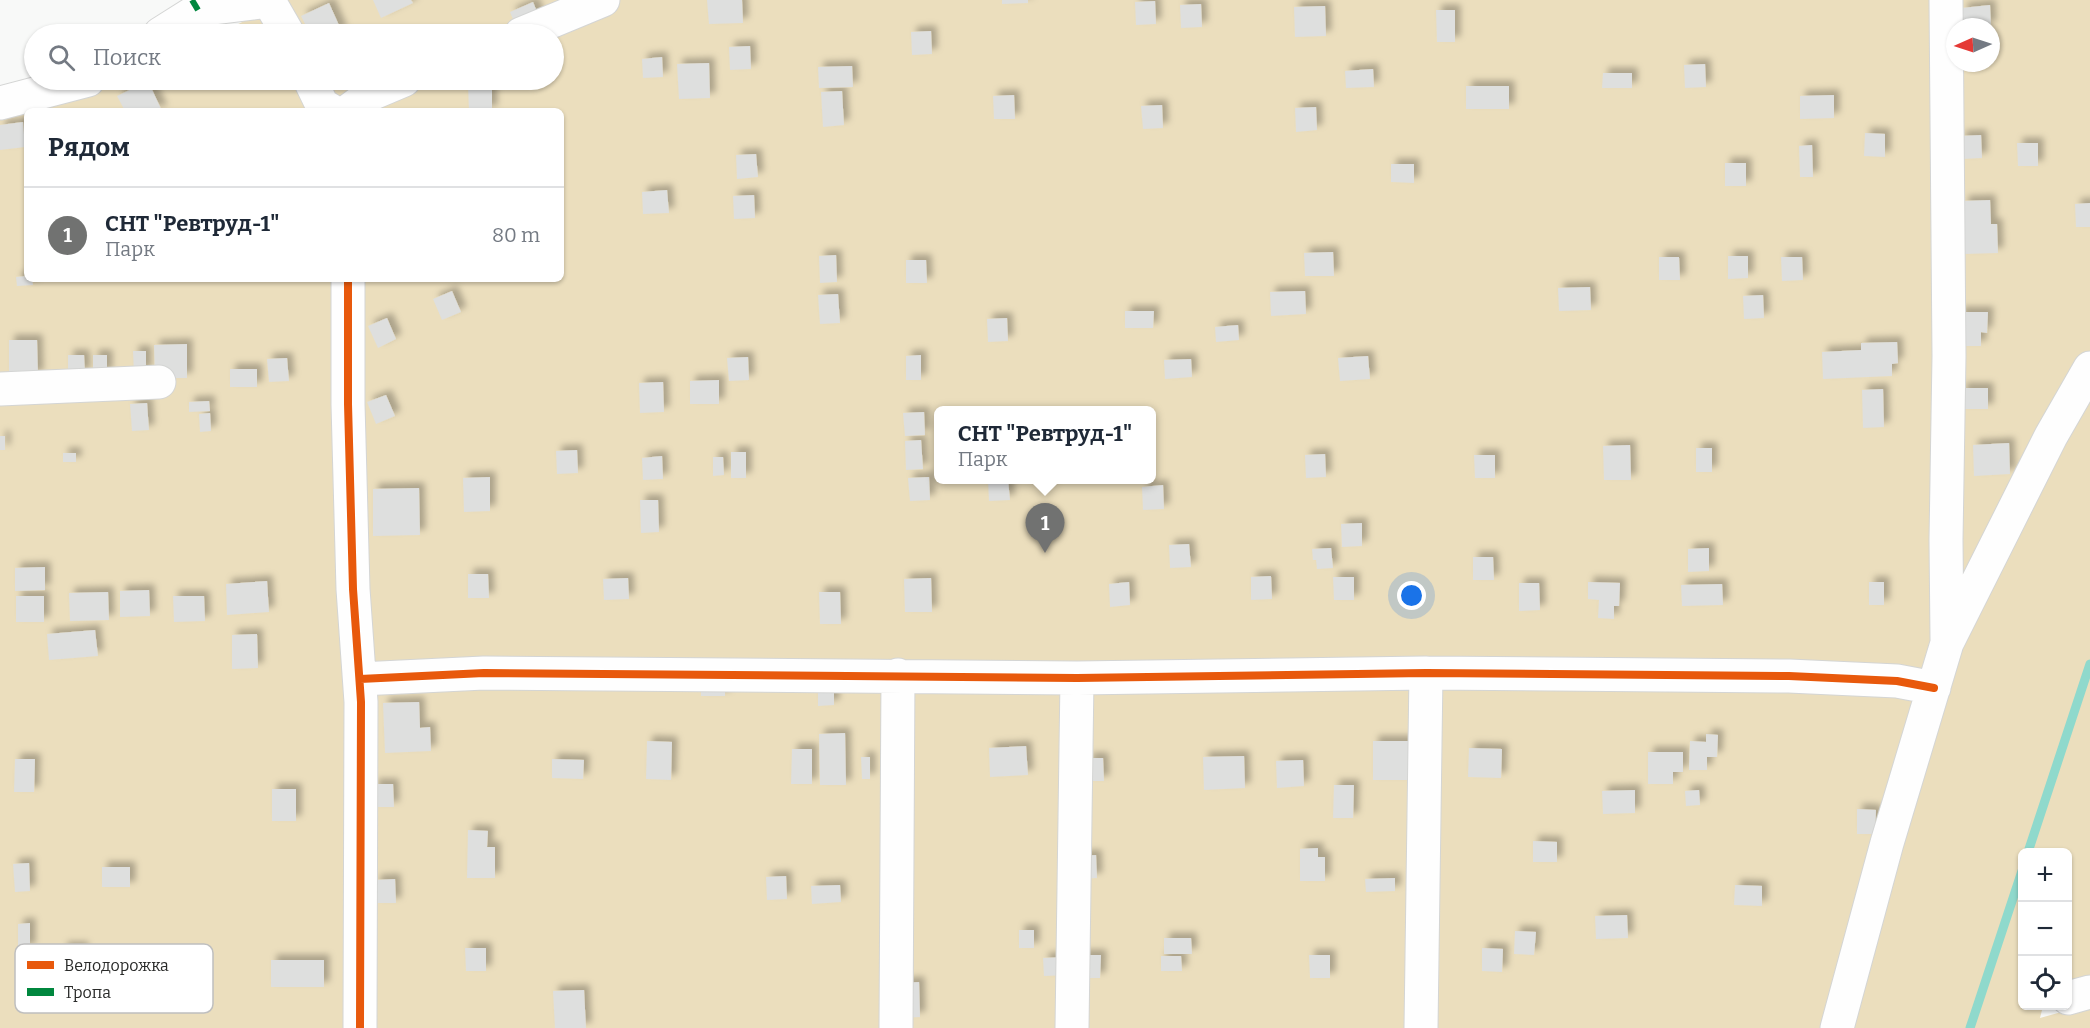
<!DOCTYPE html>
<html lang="ru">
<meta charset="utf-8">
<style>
:root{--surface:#fff;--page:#f6f6f7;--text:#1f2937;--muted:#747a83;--line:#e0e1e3;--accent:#717271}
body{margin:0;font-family:Bitter,serif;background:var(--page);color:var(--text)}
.controls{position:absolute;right:18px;bottom:18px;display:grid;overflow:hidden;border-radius:9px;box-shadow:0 2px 4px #0004}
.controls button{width:54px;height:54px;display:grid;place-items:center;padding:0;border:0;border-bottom:2px solid var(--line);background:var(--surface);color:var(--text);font:30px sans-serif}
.compass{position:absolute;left:1946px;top:18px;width:54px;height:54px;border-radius:50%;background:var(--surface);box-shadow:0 2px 4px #0004;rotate:267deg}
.you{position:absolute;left:1412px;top:596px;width:21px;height:21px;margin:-15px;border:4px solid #fff;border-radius:50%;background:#1a73e8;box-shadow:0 0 0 9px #1a73e833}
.badge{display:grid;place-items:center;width:39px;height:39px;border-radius:50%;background:var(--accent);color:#fff;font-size:20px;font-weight:700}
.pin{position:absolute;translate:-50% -50px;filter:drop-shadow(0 2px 3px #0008)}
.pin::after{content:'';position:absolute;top:32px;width:21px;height:18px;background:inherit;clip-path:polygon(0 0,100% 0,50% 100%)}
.popup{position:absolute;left:934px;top:406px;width:222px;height:78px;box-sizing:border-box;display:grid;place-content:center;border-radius:9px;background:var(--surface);filter:drop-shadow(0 2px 4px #0005);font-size:20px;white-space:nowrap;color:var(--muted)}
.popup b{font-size:22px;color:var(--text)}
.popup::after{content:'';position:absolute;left:50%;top:100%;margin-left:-12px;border:12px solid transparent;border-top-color:var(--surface)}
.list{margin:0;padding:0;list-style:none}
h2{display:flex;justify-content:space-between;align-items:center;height:78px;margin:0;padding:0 24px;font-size:26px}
h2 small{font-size:20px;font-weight:400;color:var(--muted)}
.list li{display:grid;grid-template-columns:39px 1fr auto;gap:18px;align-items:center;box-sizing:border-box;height:96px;padding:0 24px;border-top:2px solid var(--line)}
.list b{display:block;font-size:22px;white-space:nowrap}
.list p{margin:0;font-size:20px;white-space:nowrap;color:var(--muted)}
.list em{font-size:20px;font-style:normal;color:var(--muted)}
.icon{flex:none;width:33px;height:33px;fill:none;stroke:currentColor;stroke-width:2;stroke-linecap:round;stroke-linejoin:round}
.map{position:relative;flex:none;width:2090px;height:1028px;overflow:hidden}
.search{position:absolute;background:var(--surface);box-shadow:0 2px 4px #0004;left:24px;top:24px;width:540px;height:66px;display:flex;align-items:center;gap:15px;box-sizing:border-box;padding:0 21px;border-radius:33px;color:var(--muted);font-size:22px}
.panel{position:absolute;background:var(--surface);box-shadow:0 2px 4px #0004;left:24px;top:108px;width:540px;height:174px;border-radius:9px}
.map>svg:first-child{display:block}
.green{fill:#ebdebd;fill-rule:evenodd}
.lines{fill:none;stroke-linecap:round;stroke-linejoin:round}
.stream{stroke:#8fd9cc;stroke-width:9}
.building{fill:#dedfde;filter:url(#shadow)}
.minor-casing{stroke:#d4d5d4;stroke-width:35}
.minor{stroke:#fefefe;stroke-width:33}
.quiet{stroke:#00873e;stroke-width:6;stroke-dasharray:12 6;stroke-linecap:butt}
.cycleway-casing{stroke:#fff;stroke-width:11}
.cycleway{stroke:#e8590c;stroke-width:8}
.key{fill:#fff;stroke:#bfbfbf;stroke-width:1.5}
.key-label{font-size:16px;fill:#292a29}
</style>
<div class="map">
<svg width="2090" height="1028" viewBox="0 0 2090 1028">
<defs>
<filter id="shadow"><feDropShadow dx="5.5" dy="-5.5" stdDeviation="3" flood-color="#0004"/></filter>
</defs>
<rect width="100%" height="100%" fill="#f8f9f8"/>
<!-- green -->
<path class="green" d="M273 0H2090V983L2068 989V852H2022V1006H2043L2040 1018 2090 1004V1028H0V105L93 80H554V34H218L275 6ZM1955 27H1991V63H1955ZM27 111H561V279H27ZM938 410H1152V480H938Z"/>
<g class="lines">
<!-- stream -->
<path class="stream" d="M2028 852 2090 664
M1970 1028 2022 871"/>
</g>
<!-- building -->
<path class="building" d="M373 0H411L413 3 381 18Z
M707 0H742L743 23 709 24Z
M1002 0H1028V3L1002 4Z
M1155 1 1156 24 1136 25 1135 2Z
M533 2 540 19 517 29 510 12Z
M329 3 342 32 337 34H310L301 16Z
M1201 4 1202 27 1181 28 1180 5Z
M1990 5 1991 27H1963L1962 8Z
M1325 6 1326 36 1295 37 1294 7Z
M1436 10H1455V42H1437Z
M931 31 932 54 912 55 911 32Z
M750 46 751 69 730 70 729 47Z
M662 57 663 77 643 78 642 59Z
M709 63 710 98 679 99 677 64Z
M1705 64 1706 87 1685 88 1684 65Z
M852 66 853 87 819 88 818 67Z
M1373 69 1374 87 1346 88 1345 71Z
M1603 73H1632V88H1602Z
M245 80H263L249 87Z
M148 81 162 111H125L117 96Z
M468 85H492V111H469Z
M1466 86H1509V109H1466Z
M842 91 844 125 823 127 821 92Z
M1014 95 1015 119H994L993 96Z
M1834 95V118L1800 119V96Z
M1162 105 1163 128 1143 129 1141 106Z
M1316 107 1317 130 1296 132 1295 108Z
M23 122 25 147 0 150V125Z
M1865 133 1885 134V157L1864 156Z
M1981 135 1982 158 1962 159 1960 136Z
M2017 143H2038V166H2018Z
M1812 145 1813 177H1800L1799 146Z
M756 154 758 177 737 179 736 155Z
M1725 163H1746V186H1725Z
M1391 164H1414V183L1391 182Z
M667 190 669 213 643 214 642 192Z
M754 195 755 218 734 219 733 196Z
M1990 200 1991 224H1997L1998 253 1964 254 1963 201Z
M2090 203V227H2076L2075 204Z
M1333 252 1334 276H1305L1304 253Z
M836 255 837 282 820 283 819 256Z
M1728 256H1748V278L1728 279Z
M1659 257H1679L1680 280H1659Z
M1781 257H1802L1803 280 1782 281Z
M906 260H926L927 283H906Z
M27 276V279H32L33 285 17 286 16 277Z
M1590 287 1591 310 1559 311 1558 288Z
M452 291 461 312 442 320 433 299Z
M1305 291 1306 314 1271 316 1270 292Z
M838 294 840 323 820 324 818 295Z
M1763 295 1764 318 1744 319 1743 296Z
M1125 311H1154L1153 328H1125Z
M1958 312H1988L1987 333 1981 332V346H1957Z
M387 318 396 339 378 348 368 326Z
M1007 318 1008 341 988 342 987 319Z
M1238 325 1239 340 1216 342 1215 327Z
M9 340H37L38 376H9Z
M1897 342 1898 363 1892 364V376L1823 379 1822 352 1861 350V343Z
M187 344V378H155L154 345Z
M133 351H146V373L134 374Z
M68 355H84L85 374H68Z
M93 355H107V375H93Z
M921 355V380H906V356Z
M1368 356 1370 379 1340 381 1338 358Z
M748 357 749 380 729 381 727 358Z
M287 358 289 381 269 382 267 359Z
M1191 359 1192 377 1165 379 1164 360Z
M230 369H257V387H230Z
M719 380V404H690V381Z
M663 382 664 412 640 413 639 383Z
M1961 388H1988V409H1961Z
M1883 389 1884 427 1863 428 1862 390Z
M386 395 395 416 376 424 367 402Z
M209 401 210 411 189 412V402Z
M147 403 149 430 132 431 130 404Z
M924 412 925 435 905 436 903 413Z
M210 413 211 431 200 432 199 414Z
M0 436H5V450H0Z
M921 440 923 469 906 470 905 441Z
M2009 443 2010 474 1974 476 1973 445Z
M1630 445 1631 480H1604L1603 446Z
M1696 448H1712V472H1696Z
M577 450 578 473 557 474 556 451Z
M731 452H746V478H731Z
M63 453H76V462H63Z
M1325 454 1326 477 1306 478 1305 455Z
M1474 455H1495V478H1475Z
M662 456 663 479 643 480 642 458Z
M713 457H723L724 475 713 476Z
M490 477V511L464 512 463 478Z
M929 477 930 500 910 501 908 478Z
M988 480H1008L1010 500 989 501Z
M1163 485 1164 509 1143 510 1142 487Z
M419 488 420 535 373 536V489Z
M640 500H658L659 532 641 533Z
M1362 523V546L1342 547 1341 524Z
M1189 544 1191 567 1170 568 1169 545Z
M1331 548 1333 568 1317 569 1316 560H1313L1312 549Z
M1709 548V571L1688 572V549Z
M1473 557H1493L1494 580H1473Z
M45 567V590L15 591V568Z
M468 574H488L489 598H468Z
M1271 576 1272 599 1251 600V577Z
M1333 577H1354V600H1334Z
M628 578 629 599 604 600 603 579Z
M931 578 932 612H905L904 579Z
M267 581 269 612 227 615 226 584Z
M1129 582 1130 605 1110 607 1109 584Z
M1588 582 1620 583 1619 606H1614V619L1598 618 1599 600 1588 599Z
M1869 582H1884V605H1869Z
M1519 583H1539L1540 610 1519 611Z
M1722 584 1723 605 1682 606 1681 585Z
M149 590 150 616 120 617V591Z
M108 592 109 620 70 621 69 593Z
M819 592H840L841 624H820Z
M16 596H44V622H16Z
M173 596H204L205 621 174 622Z
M95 630 98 656 49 660 47 634Z
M257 634 258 668 232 669V635Z
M701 686H725V696H701Z
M818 687H834V705L818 706Z
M419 702 420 728 430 727 431 751 385 753 383 703Z
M845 733 846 785H820L819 734Z
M1706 734 1718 735 1717 757H1707V770H1689L1690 741 1706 742Z
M647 741 672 742 671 780 646 779Z
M1373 741H1415V780H1373Z
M1026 746 1028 775 990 777 989 748Z
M1469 748 1502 749 1501 778 1468 777Z
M792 749H812V784H791Z
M1648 752H1683V772H1673V784H1648Z
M1244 756 1245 788 1204 790 1203 757Z
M861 757H870V779H862Z
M1087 758H1103L1104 781H1088Z
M15 759H35L34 792H14Z
M552 759 584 760 583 779 552 778Z
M1303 760 1304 786 1277 788 1276 761Z
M373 784H393L394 807H373Z
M1334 785H1354L1353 818H1333Z
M272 789H296V821H272Z
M1635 790V813L1603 814 1602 791Z
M1699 790 1700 805 1686 806 1685 791Z
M1857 809 1876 810 1875 834H1857Z
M468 830 488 831 487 847H495V878H467Z
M1533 841 1557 842V862H1533Z
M1318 848V857H1325V881H1300V849Z
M1096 855 1097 878 1077 879 1076 856Z
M29 863 30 891 15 892 13 864Z
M102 867H130V887H102Z
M786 876 787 899 767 900 766 877Z
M1395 878V891L1366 892 1365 879Z
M395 879 396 903H376L375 880Z
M840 885 841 902 812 904 811 886Z
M1735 885 1762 886V906L1734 905Z
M1627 915 1628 938 1596 939 1595 916Z
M30 923V949L18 950V924Z
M1019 930H1034V948H1019Z
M1515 931 1536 932 1534 955 1514 954Z
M1164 938H1191L1192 954H1164Z
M62 947H83V960H62Z
M465 948H486V971H466Z
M1482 948 1503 949 1502 972 1482 971Z
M1080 955H1101L1100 978H1080Z
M1309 955H1330V978H1310Z
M1161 956H1181L1182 971H1161Z
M1068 957 1069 975 1044 976 1043 958Z
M271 960H324V987H271Z
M919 982 920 1017 900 1018 899 983Z
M584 990 586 1028H555L553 991Z"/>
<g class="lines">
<!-- minor casing -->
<g class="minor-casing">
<path id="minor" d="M1946 0 1949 356 1946 540 1947 639
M198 10 269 1 288 34
M160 34 198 10 207 0
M521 34 603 0
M310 80 322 105 332 111
M0 103 88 80
M348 111 371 94 404 80
M348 279V404L353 589 361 702 360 1028
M0 389 159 382
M360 679 484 673 1077 678 1426 673 1789 676 1897 681 1934 688
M2068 998 2090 992
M896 1028 898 675
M1072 1028 1077 678
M1421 1028 1426 673
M1837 1028 1887 843 1947 643 2051 436 2090 368"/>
</g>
<!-- minor -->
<use href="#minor" class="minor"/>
<!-- quiet -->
<path class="quiet" d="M192 0 198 10"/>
<!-- cycleway casing -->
<g class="cycleway-casing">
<path id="cycleway" d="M348 279V404L353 589 361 702 360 1028
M360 679 484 673 1077 678 1426 673 1789 676 1897 681 1934 688"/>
</g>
<!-- cycleway -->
<use href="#cycleway" class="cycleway"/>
</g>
<!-- legend -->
<rect x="15" y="944" width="198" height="69" rx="9" class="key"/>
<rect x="27" y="961" width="27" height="8" fill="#e8590c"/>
<rect x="27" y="988" width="27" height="8" fill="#00873e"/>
<g class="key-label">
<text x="64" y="971">Велодорожка</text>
<text x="64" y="998">Тропа</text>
</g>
</svg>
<div class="controls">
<button>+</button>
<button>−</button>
<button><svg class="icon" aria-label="locate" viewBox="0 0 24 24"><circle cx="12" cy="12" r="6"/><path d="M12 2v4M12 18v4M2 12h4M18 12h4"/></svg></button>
</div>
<svg class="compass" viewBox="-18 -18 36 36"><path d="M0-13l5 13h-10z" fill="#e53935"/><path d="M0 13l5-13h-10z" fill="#747a83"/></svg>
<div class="you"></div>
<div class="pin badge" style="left:1045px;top:553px">1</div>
<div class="popup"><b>СНТ &quot;Ревтруд-1&quot;</b>Парк</div>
<div class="search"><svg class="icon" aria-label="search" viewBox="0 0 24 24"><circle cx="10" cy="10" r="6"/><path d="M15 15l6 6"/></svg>Поиск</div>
<section class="panel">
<h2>Рядом<small></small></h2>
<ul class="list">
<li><span class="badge">1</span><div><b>СНТ &quot;Ревтруд-1&quot;</b><p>Парк</p></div><em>80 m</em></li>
</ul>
</section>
</div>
